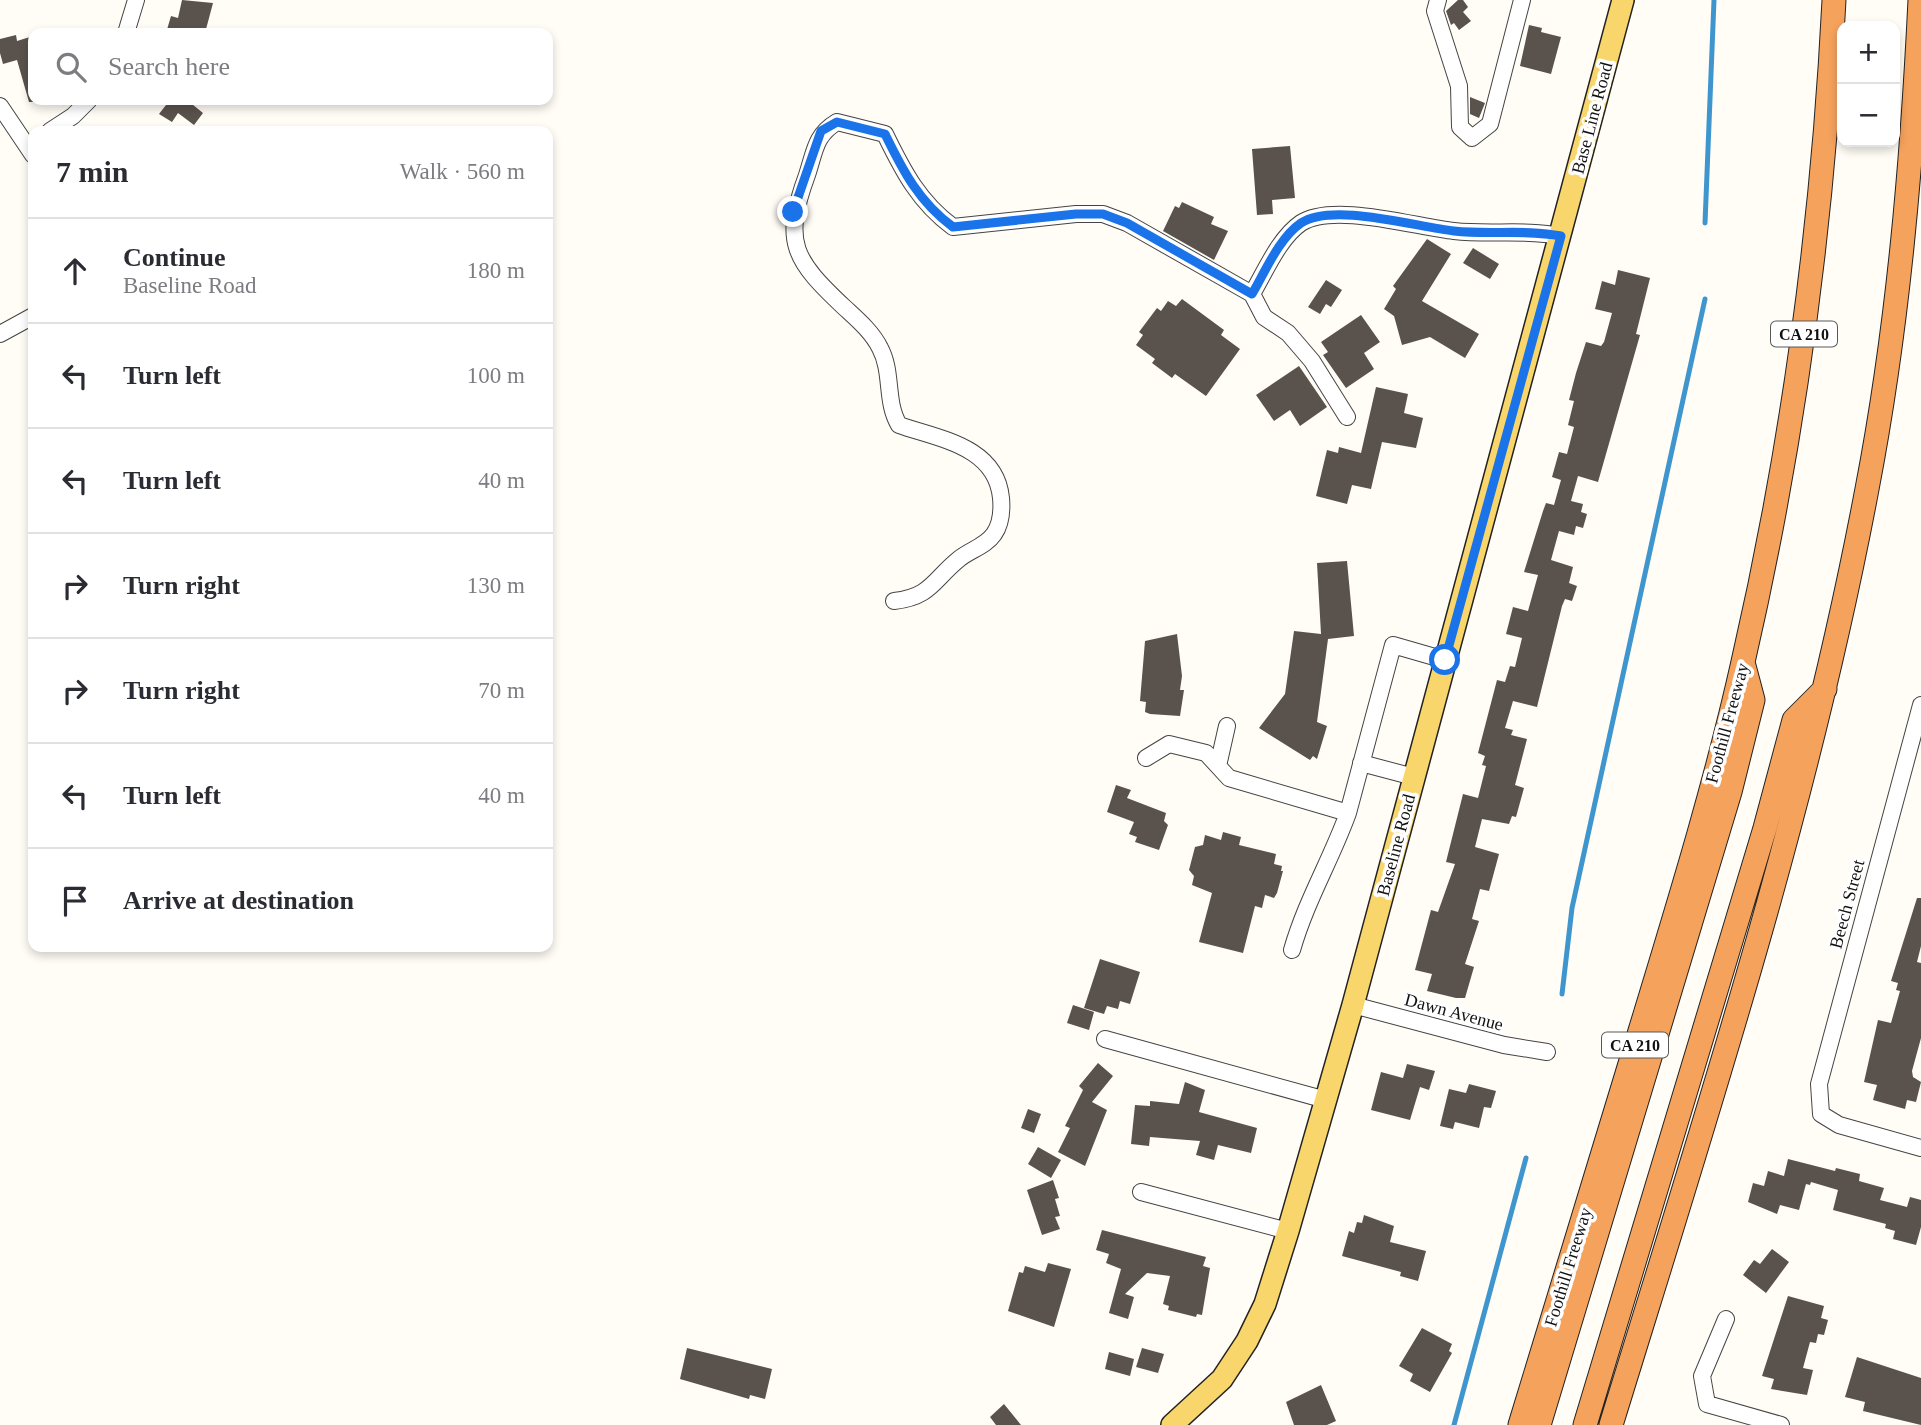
<!DOCTYPE html>
<meta charset="utf-8">
<style>
:root{--surface:#fff;--page:#f2f2f3;--text:#2b2b33;--muted:#7c7c81;--line:#e1e1e2}
body{margin:0;font-family:Georgia,serif;background:var(--page);color:var(--text)}
.controls{position:absolute;right:21px;top:21px;display:grid;overflow:hidden;border-radius:14px;box-shadow:0 4px 10px #0003}
.controls button{width:63px;height:63px;display:grid;place-items:center;padding:0;border:0;border-bottom:2px solid var(--line);background:var(--surface);color:var(--text);font:35px sans-serif}
.stop{position:absolute;width:21px;height:21px;margin:-16px;border:5px solid #1a73e8;border-radius:50%;background:#fff}
.stop.end{background:#1a73e8;border-color:#fff;box-shadow:0 2px 7px #0008}
.list{margin:0;padding:0;list-style:none}
h2{display:flex;justify-content:space-between;align-items:center;height:91px;margin:0;padding:0 28px;font-size:30px}
h2 small{font-size:23px;font-weight:400;color:var(--muted)}
.list li{display:grid;grid-template-columns:46px 1fr auto;gap:21px;align-items:center;box-sizing:border-box;height:105px;padding:0 28px;border-top:2px solid var(--line)}
.list b{display:block;font-size:26px;white-space:nowrap}
.list p{margin:0;font-size:23px;white-space:nowrap;color:var(--muted)}
.list em{font-size:23px;font-style:normal;color:var(--muted)}
.icon{flex:none;width:38px;height:38px;fill:none;stroke:currentColor;stroke-width:2;stroke-linecap:round;stroke-linejoin:round}
.map{position:relative;flex:none;width:1921px;height:1425px;overflow:hidden}
.search{position:absolute;background:var(--surface);box-shadow:0 4px 10px #0003;left:28px;top:28px;width:525px;height:77px;display:flex;align-items:center;gap:18px;box-sizing:border-box;padding:0 24px;border-radius:14px;color:var(--muted);font-size:26px}
.panel{position:absolute;background:var(--surface);box-shadow:0 4px 10px #0003;left:28px;top:126px;width:525px;height:826px;border-radius:14px}
.map>svg:first-child{display:block}
.lines{fill:none;stroke-linecap:round;stroke-linejoin:round}
.stream{stroke:#3f96cf;stroke-width:5}
.building{fill:#5a524d}
.minor-casing{stroke:#444;stroke-width:18}
.major-casing{stroke:#222;stroke-width:24}
.highway-casing{stroke:#222;stroke-width:25}
.minor{stroke:#fff;stroke-width:16}
.major{stroke:#f9d66b;stroke-width:21}
.highway{stroke:#f5a25d;stroke-width:23}
.route{stroke:#1a73e8;stroke-width:9}
.labels{text-anchor:middle;stroke-width:7;stroke-linejoin:round;paint-order:stroke}
.shield{fill:#fff;stroke:#585858;stroke-width:2}
.shield-label{font-size:16px;font-weight:bold;fill:#111}
.street-label{font-size:18px;fill:#111;stroke:#fff}
</style>
<div class="map">
<svg width="1921" height="1425" viewBox="0 0 1921 1425">
<rect width="100%" height="100%" fill="#fffdf5"/>
<g class="lines">
<!-- stream -->
<path class="stream" d="M1705 223 1714 0
M1562 994 1572 908 1705 299
M1454 1425 1526 1158"/>
</g>
<!-- building -->
<path class="building" d="M182 0 213 3 205 33H166L171 16 178 18Z
M1458 0H1463L1468 7 1463 12 1471 21 1459 30 1454 23 1451 25 1446 11Z
M1529 25 1542 28 1541 32 1561 37 1551 74 1520 66Z
M16 35 17 41 33 36V102H29L17 60 3 64 0 53V39Z
M1470 97 1485 103 1479 118 1470 114Z
M159 100H187L203 113 194 125 178 113 172 122 159 114 166 105Z
M1290 146 1295 198 1272 200 1273 214 1257 215 1252 149Z
M1182 202 1214 217 1211 224 1228 231 1214 260 1163 231 1175 206 1179 208Z
M1427 239 1451 254 1422 301 1479 334 1465 358 1430 337 1402 345 1394 316 1384 309 1396 289 1393 286Z
M1473 248 1499 264 1490 279 1463 263Z
M1618 270 1650 278 1636 334 1640 335 1598 482 1578 476 1571 501 1583 504 1581 512 1587 514 1583 528 1576 526 1574 535 1559 531 1551 560 1573 567 1569 583 1577 586 1572 601 1565 599 1562 606 1537 707 1513 701 1505 728 1513 730 1511 735 1527 739 1515 785 1524 788 1516 817 1512 816 1509 824 1482 819 1475 847 1499 854 1489 891 1480 889 1472 919 1479 921 1465 964 1474 967 1465 998H1456L1427 991 1432 974 1415 970 1431 910 1438 912 1455 864 1446 862 1463 794 1478 798 1486 766 1482 765 1485 756 1478 753 1497 680 1505 682 1510 666 1515 667 1522 638 1506 634 1513 607 1528 611 1538 575 1524 572 1543 511 1546 503 1554 505 1561 480 1552 477 1559 452 1567 454 1574 427 1568 425 1574 401 1569 400 1576 373 1586 342 1601 346 1604 342 1612 313 1595 309 1602 281 1615 285Z
M1326 280 1342 290 1331 307 1326 304 1320 314 1308 307Z
M1182 299 1224 330 1221 335 1240 349 1206 396 1175 374 1172 378 1152 363 1155 359 1136 345 1143 335 1139 332 1157 308 1161 311 1168 301 1176 306Z
M1361 315 1380 342 1364 353 1374 369 1346 388 1323 355 1328 352 1321 342Z
M1299 366 1327 407 1300 426 1290 410 1274 421 1256 395Z
M1376 387 1408 394 1404 413 1423 418 1416 448 1382 442 1371 489 1352 485 1347 504 1316 496 1327 450 1338 453 1339 447 1361 453Z
M1347 561 1354 636 1328 639 1317 722 1327 726 1317 759 1313 756 1310 760 1259 728 1285 694 1294 631 1321 634 1317 563Z
M1177 634 1182 676 1180 690H1184L1180 716 1150 714 1145 712 1146 702 1140 701 1145 641Z
M1116 785 1131 790 1127 798 1166 813 1164 821 1168 825 1159 850 1135 842 1137 837 1129 834 1134 822 1107 812Z
M1223 832 1241 837 1239 845 1276 854 1274 864 1282 866 1281 871H1283L1277 893 1274 898 1265 895 1262 908 1255 906 1243 953 1199 942 1212 893 1192 885 1194 876 1189 870 1195 847 1203 845 1205 835 1221 840Z
M1917 898H1921V946L1917 962 1921 963V1038L1912 1071 1913 1077 1921 1082 1916 1102 1907 1100 1905 1109 1873 1100 1877 1085 1864 1082 1878 1020 1891 1023 1900 991 1896 990 1898 983 1891 981Z
M1100 959 1140 972 1130 1004 1120 1001 1118 1009 1107 1006 1104 1014 1084 1008Z
M1073 1005 1094 1012 1089 1030 1067 1023Z
M1098 1063 1113 1076 1092 1102 1107 1110 1085 1166 1058 1152 1070 1128 1065 1126 1083 1090 1079 1086Z
M1407 1064 1435 1071 1429 1090 1420 1087 1410 1120 1371 1110 1381 1072 1403 1078Z
M1185 1082 1205 1090 1199 1112 1257 1128 1251 1153 1218 1145 1214 1160 1196 1155 1200 1141 1150 1137 1149 1146 1131 1144 1135 1105 1150 1106V1101L1179 1104Z
M1469 1084 1496 1091 1491 1108 1484 1107 1479 1128 1455 1122 1453 1129 1440 1126 1449 1089 1466 1093Z
M1028 1109 1041 1114 1034 1133 1021 1128Z
M1038 1147 1061 1160 1051 1178 1028 1164Z
M1788 1159 1835 1171 1836 1168 1860 1174 1859 1181 1884 1188 1880 1200 1907 1207 1910 1197 1921 1200V1227L1916 1245 1893 1239 1895 1231 1885 1228 1886 1224 1833 1210 1838 1190 1811 1182 1810 1185 1806 1184 1799 1210 1780 1205 1777 1214 1748 1202 1753 1183 1764 1186 1768 1171 1784 1176Z
M1053 1180 1059 1198 1055 1199 1060 1216 1055 1217 1060 1229 1042 1235 1027 1190Z
M1364 1215 1394 1226 1390 1242 1426 1251 1418 1281 1400 1276 1401 1272 1342 1256 1349 1231 1354 1233 1357 1222 1362 1223Z
M1102 1230 1206 1257 1203 1266 1210 1268 1202 1315 1197 1314 1196 1317 1168 1310 1169 1306 1163 1304 1170 1276 1147 1273 1125 1294 1134 1297 1128 1319 1109 1313 1121 1269 1106 1263 1109 1254 1096 1250Z
M1772 1249 1789 1262 1766 1293 1743 1275 1754 1260 1760 1264Z
M1048 1263 1071 1269 1054 1327 1008 1311 1019 1272 1023 1273 1025 1266 1045 1272Z
M1788 1296 1824 1306 1821 1318 1828 1320 1824 1335 1818 1334 1816 1343 1810 1342 1803 1368 1813 1370 1807 1395 1771 1389 1774 1379 1762 1376Z
M1422 1328 1452 1344 1449 1351 1452 1353 1430 1392 1410 1381 1413 1374 1399 1366Z
M687 1348 772 1369 765 1399 750 1395 749 1399 680 1379Z
M1142 1348 1164 1354 1158 1373 1136 1367Z
M1109 1352 1134 1359 1130 1376 1105 1369Z
M1857 1357 1921 1378V1425L1863 1411 1865 1402 1845 1397Z
M1321 1385 1336 1421 1327 1425H1294L1286 1402Z
M1004 1404 1021 1425H996L990 1417Z"/>
<g class="lines">
<!-- minor casing -->
<g class="minor-casing">
<path id="minor" d="M1438 0 1435 11 1459 86 1460 127 1472 138 1490 124 1522 0
M126 33 136 0
M0 106 33 155
M50 131 73 116 89 100
M1252 294C1265 272 1279 238 1301 223 1333 202 1416 227 1454 231 1490 235 1525 229 1561 236
M0 334 33 316
M894 601C931 597 933 580 959 559 970 550 986 546 994 534 1001 524 1002 509 1001 498 996 446 939 439 899 425 885 402 893 372 880 348 872 332 858 320 845 308 794 260 782 243 807 175 815 151 815 135 837 122L885 134C903 171 919 202 953 227L1076 214H1103L1127 223 1252 294 1264 317 1288 333 1312 361 1347 417
M1921 705 1819 1084 1821 1114 1839 1125 1921 1148
M1146 758 1169 744 1206 753 1229 778 1348 813 1393 645 1445 660
M1361 763 1414 777
M1218 766 1227 726
M1292 950C1306 901 1331 860 1348 813
M1353 1005 1504 1045 1547 1052
M1105 1039 1326 1100
M1141 1192 1288 1231
M1726 1319 1702 1376 1707 1404 1781 1425"/>
</g>
<!-- major casing -->
<g class="major-casing">
<path id="major" d="M1172 1425 1222 1379 1247 1341 1265 1304 1288 1231 1353 1005 1623 0"/>
</g>
<!-- highway casing -->
<g class="highway-casing">
<path id="highway" d="M1520 1425C1559 1293 1600 1162 1640 1031 1677 909 1715 787 1743 662 1793 445 1823 223 1834 0
M1539 1425 1730 792 1753 700 1744 666
M1585 1425 1765 828 1794 720 1825 689
M1611 1425C1706 1116 1807 808 1867 489 1898 328 1912 164 1920 0"/>
</g>
<!-- minor -->
<use href="#minor" class="minor"/>
<!-- major -->
<use href="#major" class="major"/>
<!-- highway -->
<use href="#highway" class="highway"/>
</g>
<g class="lines">
<!-- route -->
<path class="route" d="M793 212 821 131 837 122 885 134C903 171 919 202 953 227L1076 214H1103L1127 223 1252 294C1265 272 1279 238 1301 223 1333 202 1416 227 1454 231 1490 235 1525 229 1561 236L1445 660"/>
</g>
<g class="labels">
<!-- shield labels -->
<g class="shield">
<rect x="1771" y="321.5" width="66" height="25" rx="5"/>
<rect x="1602" y="1032.5" width="66" height="25" rx="5"/>
</g>
<g class="shield-label">
<text x="1804" y="340">CA 210</text>
<text x="1635" y="1051">CA 210</text>
</g>
<!-- street labels -->
<g class="street-label">
<text transform="translate(1592 118) rotate(-75)" y="6">Base Line Road</text>
<text transform="translate(1727 723) rotate(-75)" y="6">Foothill Freeway</text>
<text transform="translate(1396 845) rotate(-75)" y="6">Baseline Road</text>
<text transform="translate(1847 904) rotate(-75)" y="6">Beech Street</text>
<text transform="translate(1454 1012) rotate(15)" y="6">Dawn Avenue</text>
<text transform="translate(1568 1267) rotate(-73)" y="6">Foothill Freeway</text>
</g>
</g>
</svg>
<div class="controls">
<button>+</button>
<button>−</button>
</div>
<div class="stop" style="left:1445px;top:660px"></div>
<div class="stop end" style="left:793px;top:212px"></div>
<div class="search"><svg class="icon" aria-label="search" viewBox="0 0 24 24"><circle cx="10" cy="10" r="6"/><path d="M15 15l6 6"/></svg>Search here</div>
<section class="panel">
<h2>7 min<small>Walk · 560 m</small></h2>
<ul class="list">
<li><svg class="icon" aria-label="ahead" viewBox="0 0 24 24"><path d="M12 20V5M6 11l6-6 6 6"/></svg><div><b>Continue</b><p>Baseline Road</p></div><em>180 m</em></li>
<li><svg class="icon" aria-label="left" viewBox="0 0 24 24"><path d="M17 20v-9H6M10 6l-5 5 5 5"/></svg><div><b>Turn left</b></div><em>100 m</em></li>
<li><svg class="icon" aria-label="left" viewBox="0 0 24 24"><path d="M17 20v-9H6M10 6l-5 5 5 5"/></svg><div><b>Turn left</b></div><em>40 m</em></li>
<li><svg class="icon" aria-label="right" viewBox="0 0 24 24"><path d="M7 20v-9h11M14 6l5 5-5 5"/></svg><div><b>Turn right</b></div><em>130 m</em></li>
<li><svg class="icon" aria-label="right" viewBox="0 0 24 24"><path d="M7 20v-9h11M14 6l5 5-5 5"/></svg><div><b>Turn right</b></div><em>70 m</em></li>
<li><svg class="icon" aria-label="left" viewBox="0 0 24 24"><path d="M17 20v-9H6M10 6l-5 5 5 5"/></svg><div><b>Turn left</b></div><em>40 m</em></li>
<li><svg class="icon" aria-label="arrive" viewBox="0 0 24 24"><path d="M6 21V4h12l-3 4 3 4H6"/></svg><div><b>Arrive at destination</b></div></li>
</ul>
</section>
</div>
